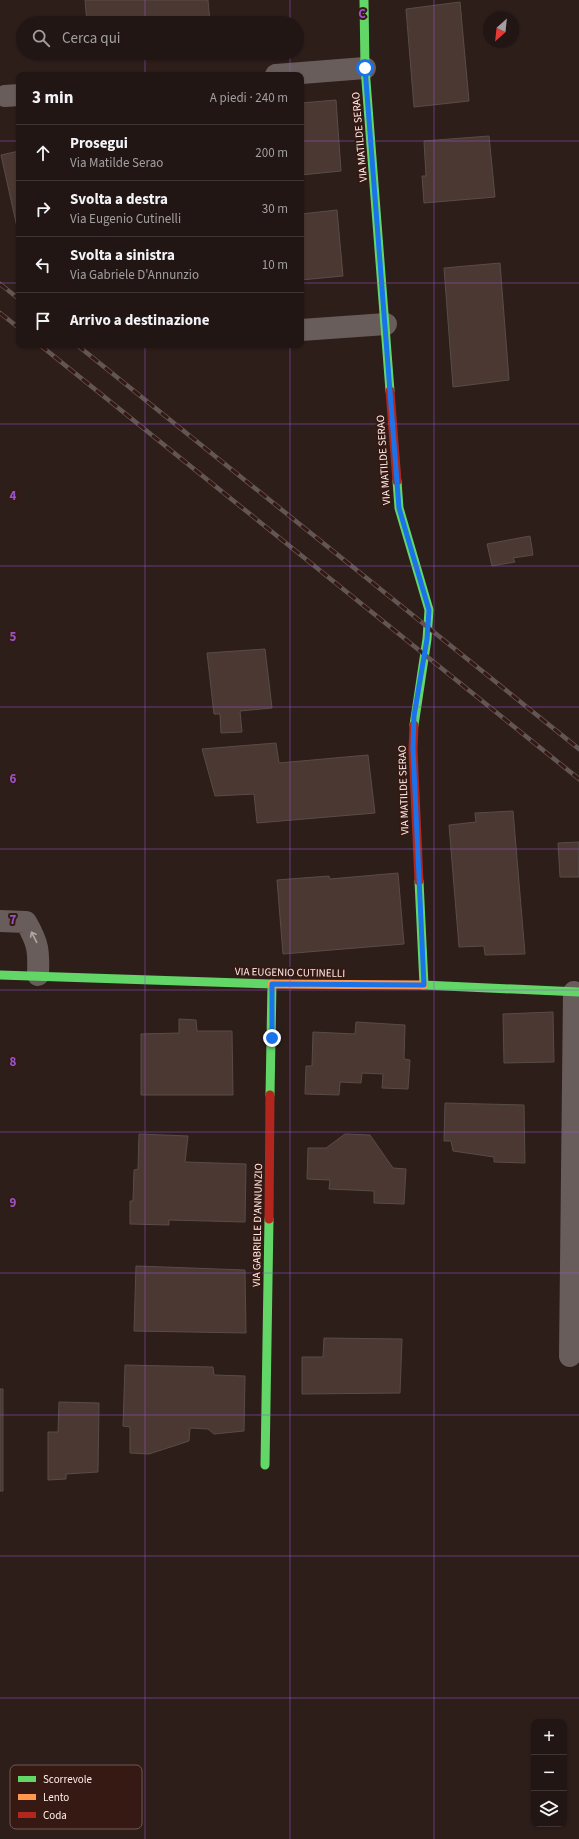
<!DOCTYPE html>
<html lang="it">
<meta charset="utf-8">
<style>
:root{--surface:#221614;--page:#2e2322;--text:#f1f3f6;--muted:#a29fa0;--line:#3f3534}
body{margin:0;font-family:"Source Sans 3",sans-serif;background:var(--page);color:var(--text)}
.controls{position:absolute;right:12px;bottom:12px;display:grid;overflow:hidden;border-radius:8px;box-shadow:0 1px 3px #0004}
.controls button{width:36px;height:36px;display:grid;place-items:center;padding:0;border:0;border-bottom:1px solid var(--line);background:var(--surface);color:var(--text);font:20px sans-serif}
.compass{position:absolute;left:483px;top:12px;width:36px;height:36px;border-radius:50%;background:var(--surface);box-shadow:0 1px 3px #0004;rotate:207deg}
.stop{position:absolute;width:12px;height:12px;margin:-9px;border:3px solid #1a73e8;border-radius:50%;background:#fff}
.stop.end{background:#1a73e8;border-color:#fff;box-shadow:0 1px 4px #0008}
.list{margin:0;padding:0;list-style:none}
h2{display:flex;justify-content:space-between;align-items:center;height:52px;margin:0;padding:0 16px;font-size:17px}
h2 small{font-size:13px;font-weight:400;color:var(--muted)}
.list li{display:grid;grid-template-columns:26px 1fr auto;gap:12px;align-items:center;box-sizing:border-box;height:56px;padding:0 16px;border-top:1px solid var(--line)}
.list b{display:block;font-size:15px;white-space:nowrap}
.list p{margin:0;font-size:13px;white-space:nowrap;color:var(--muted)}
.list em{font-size:13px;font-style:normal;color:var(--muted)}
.icon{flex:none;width:22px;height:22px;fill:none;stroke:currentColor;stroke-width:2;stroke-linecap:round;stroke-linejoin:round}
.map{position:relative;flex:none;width:579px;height:1839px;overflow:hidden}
.search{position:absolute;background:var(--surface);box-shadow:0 1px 3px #0004;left:16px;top:16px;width:288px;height:44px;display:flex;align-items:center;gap:10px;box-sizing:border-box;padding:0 14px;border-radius:22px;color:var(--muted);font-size:15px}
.panel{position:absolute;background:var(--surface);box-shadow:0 1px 3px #0004;left:16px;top:72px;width:288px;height:276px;border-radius:8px}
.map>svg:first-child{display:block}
.building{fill:#4b3833;stroke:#584c48}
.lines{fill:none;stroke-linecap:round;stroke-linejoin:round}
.street{stroke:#695d5b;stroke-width:22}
.fast{stroke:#63d668;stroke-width:9}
.slow{stroke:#ff974d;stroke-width:9}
.jam{stroke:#b3261e;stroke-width:9}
.rail-casing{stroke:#635553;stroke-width:4.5}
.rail{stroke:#351912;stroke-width:3;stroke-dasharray:9;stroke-linecap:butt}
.oneway{stroke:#b4a6a2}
.route{stroke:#1a73e8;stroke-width:5}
.grid{fill:none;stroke:#9553c8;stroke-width:1;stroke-opacity:0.55}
.labels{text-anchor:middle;stroke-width:4;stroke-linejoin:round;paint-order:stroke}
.street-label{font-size:11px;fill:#ffeeea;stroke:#351912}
.key{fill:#351912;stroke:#725953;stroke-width:1}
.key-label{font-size:11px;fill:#ffeeea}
.grid-label{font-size:13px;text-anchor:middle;font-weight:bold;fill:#9553c8;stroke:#351912;stroke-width:4;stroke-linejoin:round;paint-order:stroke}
</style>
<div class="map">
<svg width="579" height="1839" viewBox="0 0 579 1839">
<rect width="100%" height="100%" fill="#2d1e1a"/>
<!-- building -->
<path class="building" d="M85 0H208L210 23H87Z
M460 2 469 101 414 107 406 9Z
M336 100 341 171 301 175V103Z
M489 136 495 197 424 203 422 176H426L424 141Z
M19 151V226L17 227 1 155Z
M337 210 343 276 301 280V214Z
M500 263 509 380 453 387 444 268Z
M530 536 533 555 513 558 515 562 492 566 487 544Z
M265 649 272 708 240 711 242 732 221 733 220 714H214L207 653Z
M276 743 279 763 368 755 375 813 257 823 254 794 215 796 202 749Z
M513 811 525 954 485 955 484 946 459 947 449 825 476 822 475 813Z
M579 842V877H560L558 843Z
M398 873 404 944 283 954 277 880 329 876 330 879Z
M553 1012 554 1062 504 1063 503 1014Z
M179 1019 196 1020 197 1031H232L233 1095H141V1034L179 1033Z
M356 1022 405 1025 404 1059 410 1060 408 1089 382 1088 383 1074 362 1073 361 1083 340 1082 339 1095 305 1094 306 1066H312L313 1032 355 1034Z
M445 1103 524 1105 525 1163 494 1162V1157L453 1151 451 1141H444Z
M139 1134 188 1136 185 1162 246 1164 245 1222 169 1220V1225L130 1224V1201H133L134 1170 138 1169Z
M345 1134 370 1135 393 1168 406 1169 404 1204 374 1203V1191L329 1189 330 1180 307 1179 308 1148H326Z
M136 1266 245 1270 246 1333 134 1331Z
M324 1338 402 1339 400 1393 302 1394V1357H323Z
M125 1365 213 1367 214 1375 245 1376 244 1431 214 1434 208 1429 190 1428 189 1441 149 1454 130 1453V1427L123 1426Z
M0 1389H3V1491H0Z
M59 1402 99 1403 98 1472 66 1474V1479L48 1480V1432H58Z"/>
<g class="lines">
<!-- street -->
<path class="street" d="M276 75 365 68
M5 96 19 95
M301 330 386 324
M0 921 26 922C38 943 39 950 38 975
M570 1356 574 992"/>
<!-- fast -->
<path class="fast" d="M364 0 365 68 390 391
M397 481 399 508 429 610 427 639 414 725
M419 881 424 985
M0 975 272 984
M423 985 579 992
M270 1095 272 984
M265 1465 269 1219"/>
<!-- slow -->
<path class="slow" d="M272 984 423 985"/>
<!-- jam -->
<path class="jam" d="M390 391 397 481
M414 725 413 749 419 881
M269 1219 270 1095"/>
<!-- rail casing -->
<g class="rail-casing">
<path id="rail" d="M0 284 19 299
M0 313 19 328
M40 345 579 779
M77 345 579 749"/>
</g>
<!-- rail -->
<use href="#rail" class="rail"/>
</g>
<!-- one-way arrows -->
<defs><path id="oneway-shaft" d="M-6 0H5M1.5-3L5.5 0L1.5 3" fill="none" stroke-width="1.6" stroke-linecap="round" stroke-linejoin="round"/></defs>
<use class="oneway" href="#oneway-shaft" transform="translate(34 937) rotate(-117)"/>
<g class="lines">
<!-- route -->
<path class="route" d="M272 1038V984L424 985 413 748 414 716 427 639 429 610 399 508 365 68"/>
</g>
<!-- grid -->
<path class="grid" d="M145 0V23M290 0V23M434 0V1839M145 53V75M290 53V75M0 141H19M301 141H579M0 283H19M301 283H579M145 345V1839M290 345V1839M0 424H579M0 566H579M0 707H579M0 849H579M0 990H579M0 1132H579M0 1273H579M0 1415H579M0 1556H579M0 1698H579"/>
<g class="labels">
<!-- street labels -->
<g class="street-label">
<text transform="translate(359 137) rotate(-95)" y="4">VIA MATILDE SERAO</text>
<text transform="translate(383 460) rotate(-94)" y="4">VIA MATILDE SERAO</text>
<text transform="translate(403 790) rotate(-92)" y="4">VIA MATILDE SERAO</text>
<text transform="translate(290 972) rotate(1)" y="4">VIA EUGENIO CUTINELLI</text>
<text transform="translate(257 1225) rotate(-89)" y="4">VIA GABRIELE D'ANNUNZIO</text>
</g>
</g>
<!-- legend -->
<rect x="10" y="1765" width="132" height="64" rx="6" class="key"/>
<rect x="18" y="1776" width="18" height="6" fill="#63d668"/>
<rect x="18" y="1794" width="18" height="6" fill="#ff974d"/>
<rect x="18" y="1812" width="18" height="6" fill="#b3261e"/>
<g class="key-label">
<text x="43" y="1783">Scorrevole</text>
<text x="43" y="1801">Lento</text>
<text x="43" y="1819">Coda</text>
</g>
<g class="grid-label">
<text x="362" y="18">C</text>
<text x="13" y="500">4</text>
<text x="13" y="641">5</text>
<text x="13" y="783">6</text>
<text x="13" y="924">7</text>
<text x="13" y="1066">8</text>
<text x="13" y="1207">9</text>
</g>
</svg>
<div class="controls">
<button>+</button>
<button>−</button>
<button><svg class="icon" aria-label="layers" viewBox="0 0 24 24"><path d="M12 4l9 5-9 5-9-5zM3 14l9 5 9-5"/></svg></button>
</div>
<svg class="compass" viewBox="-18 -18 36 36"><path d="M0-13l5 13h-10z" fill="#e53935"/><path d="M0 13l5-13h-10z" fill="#a29fa0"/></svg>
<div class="stop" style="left:365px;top:68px"></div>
<div class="stop end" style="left:272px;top:1038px"></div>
<div class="search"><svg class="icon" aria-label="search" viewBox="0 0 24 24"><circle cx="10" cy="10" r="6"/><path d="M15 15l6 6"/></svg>Cerca qui</div>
<section class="panel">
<h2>3 min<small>A piedi · 240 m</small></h2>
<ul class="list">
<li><svg class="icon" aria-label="ahead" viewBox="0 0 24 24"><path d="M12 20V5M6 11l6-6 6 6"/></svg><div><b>Prosegui</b><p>Via Matilde Serao</p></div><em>200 m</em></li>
<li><svg class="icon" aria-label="right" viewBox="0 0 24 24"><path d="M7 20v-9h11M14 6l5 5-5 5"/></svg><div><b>Svolta a destra</b><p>Via Eugenio Cutinelli</p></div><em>30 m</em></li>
<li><svg class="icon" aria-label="left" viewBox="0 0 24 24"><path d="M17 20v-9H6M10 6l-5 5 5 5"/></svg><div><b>Svolta a sinistra</b><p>Via Gabriele D'Annunzio</p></div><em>10 m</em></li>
<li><svg class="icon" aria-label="arrive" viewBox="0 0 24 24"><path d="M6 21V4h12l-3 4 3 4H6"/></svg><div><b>Arrivo a destinazione</b></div></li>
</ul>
</section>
</div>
